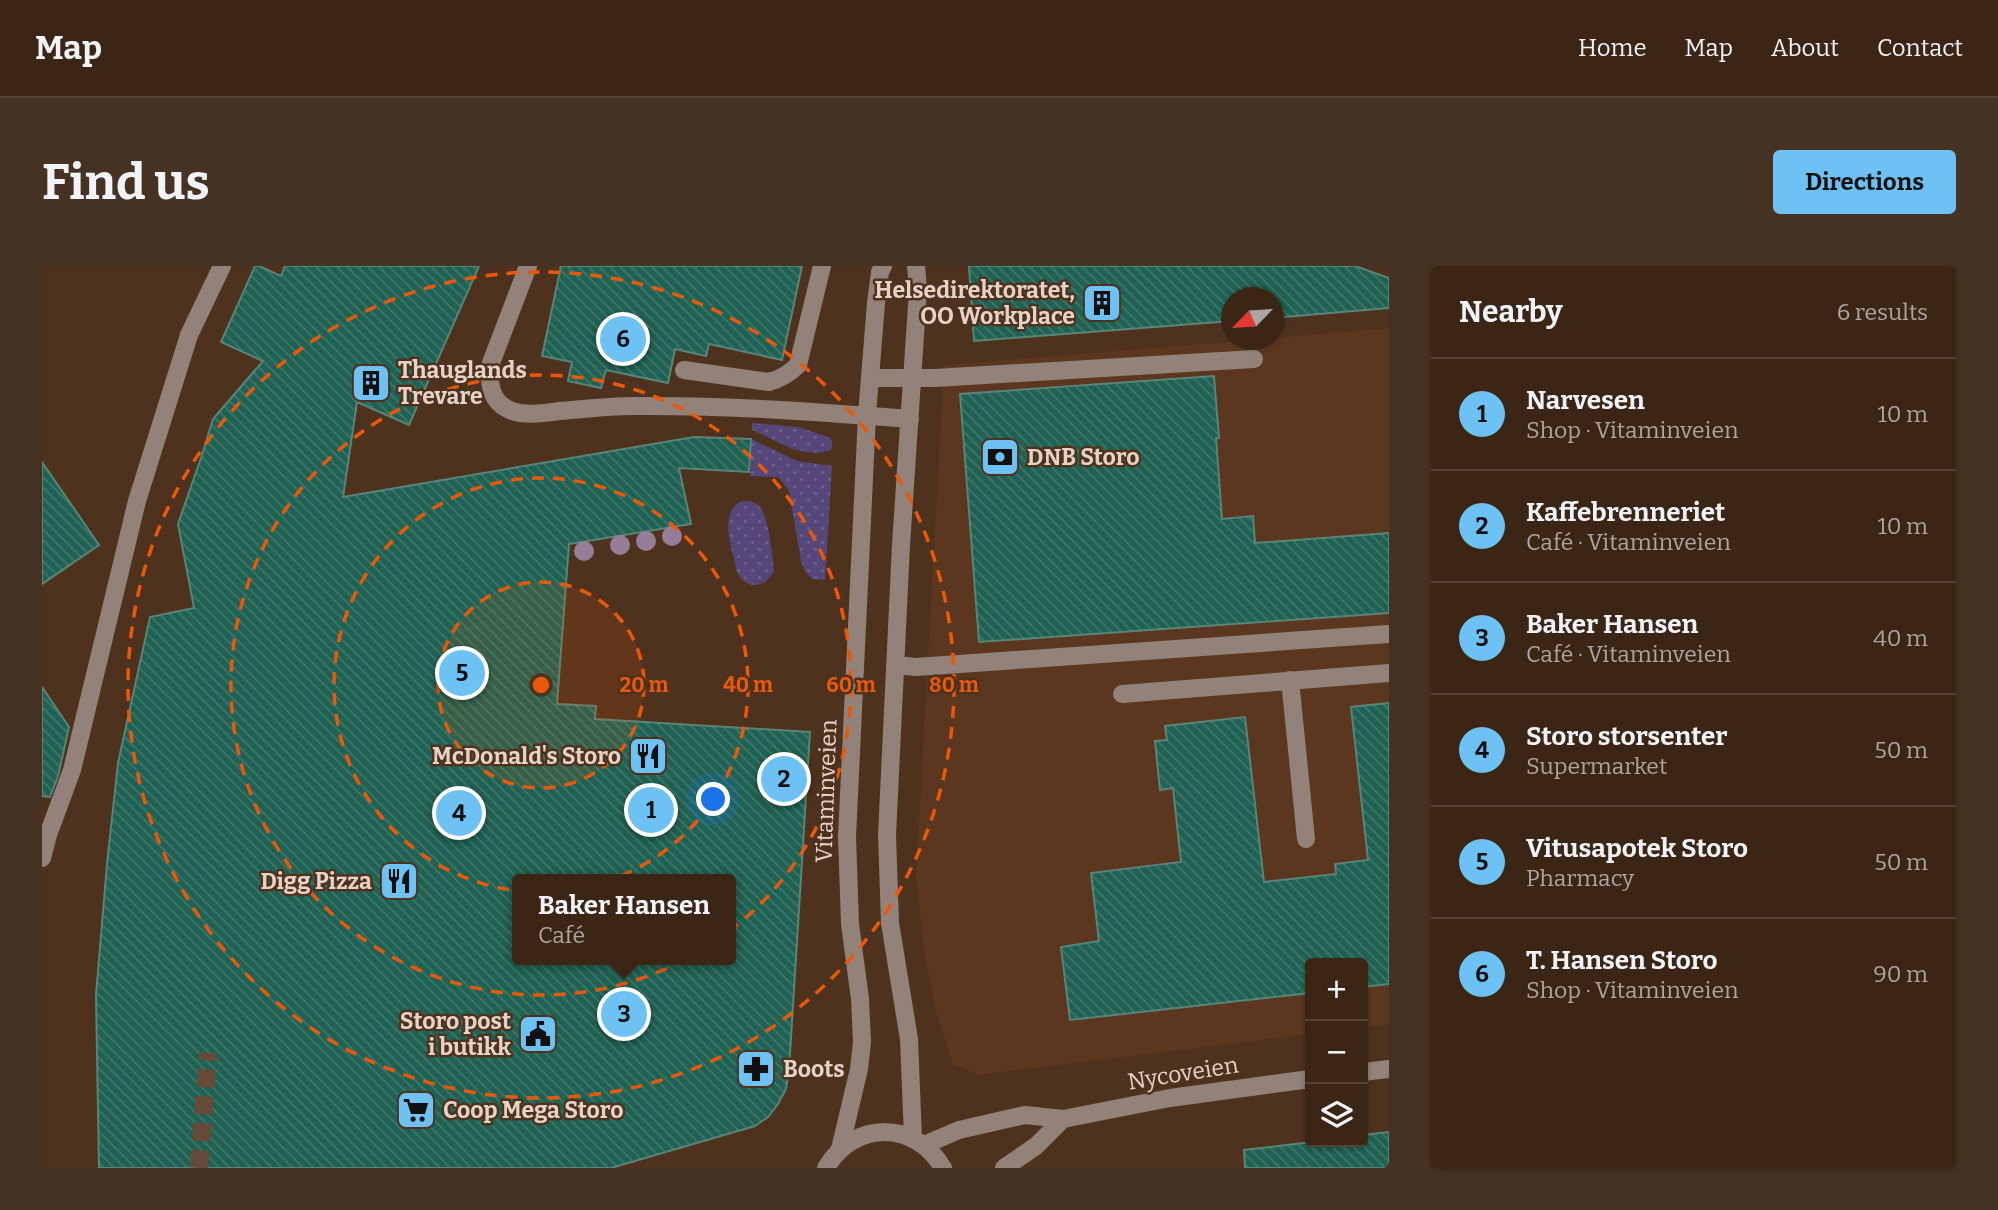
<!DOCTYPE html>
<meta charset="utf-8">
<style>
:root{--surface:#3b2616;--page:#463223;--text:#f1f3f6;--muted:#aca5a1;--line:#544335;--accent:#6dc2f3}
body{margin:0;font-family:Bitter,serif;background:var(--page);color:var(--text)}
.controls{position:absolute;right:21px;bottom:21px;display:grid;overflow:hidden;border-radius:7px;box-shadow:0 2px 5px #0004}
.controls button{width:63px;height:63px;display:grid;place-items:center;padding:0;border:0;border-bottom:2px solid var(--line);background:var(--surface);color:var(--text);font:35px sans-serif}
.compass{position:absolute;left:1179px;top:21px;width:63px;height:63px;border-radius:50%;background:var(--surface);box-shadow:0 2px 5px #0004;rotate:245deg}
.you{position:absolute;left:672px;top:534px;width:24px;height:24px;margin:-18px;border:5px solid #fff;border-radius:50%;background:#1a73e8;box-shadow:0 0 0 10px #1a73e833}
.badge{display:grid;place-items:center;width:46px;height:46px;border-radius:50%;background:var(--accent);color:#111;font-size:23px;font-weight:700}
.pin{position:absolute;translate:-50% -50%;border:4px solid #fff;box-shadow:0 2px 7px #0006}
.popup{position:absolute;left:470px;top:608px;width:224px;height:91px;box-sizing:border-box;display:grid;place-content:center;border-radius:7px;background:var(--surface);filter:drop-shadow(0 2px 5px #0005);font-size:23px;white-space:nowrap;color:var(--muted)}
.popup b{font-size:26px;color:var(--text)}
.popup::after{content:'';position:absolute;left:50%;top:100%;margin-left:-14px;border:14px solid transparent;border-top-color:var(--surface)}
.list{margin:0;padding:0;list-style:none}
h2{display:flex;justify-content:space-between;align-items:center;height:91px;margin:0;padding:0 28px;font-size:30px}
h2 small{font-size:23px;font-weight:400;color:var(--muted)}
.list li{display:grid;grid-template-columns:46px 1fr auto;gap:21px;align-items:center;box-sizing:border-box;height:112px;padding:0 28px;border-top:2px solid var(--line)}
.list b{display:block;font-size:26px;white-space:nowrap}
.list p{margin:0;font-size:23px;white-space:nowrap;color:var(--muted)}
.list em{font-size:23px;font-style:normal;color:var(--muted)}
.icon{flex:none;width:38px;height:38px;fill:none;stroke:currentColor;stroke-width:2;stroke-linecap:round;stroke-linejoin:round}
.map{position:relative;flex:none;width:1347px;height:902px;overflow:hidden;border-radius:7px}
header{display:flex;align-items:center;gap:42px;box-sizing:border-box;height:98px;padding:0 35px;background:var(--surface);border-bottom:2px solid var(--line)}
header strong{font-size:33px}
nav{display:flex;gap:38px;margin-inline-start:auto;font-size:24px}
.intro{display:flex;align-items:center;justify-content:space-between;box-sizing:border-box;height:168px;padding:0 42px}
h1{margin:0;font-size:49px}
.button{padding:18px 32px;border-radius:7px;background:var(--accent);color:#111;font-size:24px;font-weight:700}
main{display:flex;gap:42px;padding:0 42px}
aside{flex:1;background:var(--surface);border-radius:7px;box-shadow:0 2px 5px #0004}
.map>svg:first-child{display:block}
.built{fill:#5a371e}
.grass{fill:url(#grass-dots)}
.building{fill:url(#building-back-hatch);stroke:#598579;stroke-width:2;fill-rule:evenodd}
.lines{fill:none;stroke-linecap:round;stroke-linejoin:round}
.minor-tunnel{stroke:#664a37;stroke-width:18;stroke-dasharray:18 9;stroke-linecap:butt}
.minor{stroke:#928279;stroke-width:18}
.tree{fill:#947e98}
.ring{fill:none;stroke:#e8590c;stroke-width:3.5;stroke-dasharray:12 9}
.labels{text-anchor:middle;stroke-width:5;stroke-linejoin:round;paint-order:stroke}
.poi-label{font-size:23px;font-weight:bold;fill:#e5d3c7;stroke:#4f321e;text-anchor:end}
.street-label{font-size:23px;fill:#e5d3c7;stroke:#4f321e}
.centre{fill:#e8590c;stroke:#4f321e;stroke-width:3.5}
.ring-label{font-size:21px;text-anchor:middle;font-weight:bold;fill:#e8590c;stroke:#4f321e;stroke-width:5;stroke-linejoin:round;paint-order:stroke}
</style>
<header>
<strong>Map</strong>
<nav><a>Home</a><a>Map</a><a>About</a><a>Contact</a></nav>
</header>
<div class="intro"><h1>Find us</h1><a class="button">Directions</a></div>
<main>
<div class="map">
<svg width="1347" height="902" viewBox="0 0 1347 902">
<defs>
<pattern id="grass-dots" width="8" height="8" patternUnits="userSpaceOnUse" patternTransform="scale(1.75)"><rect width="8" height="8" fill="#554779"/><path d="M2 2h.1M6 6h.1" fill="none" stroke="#6d618b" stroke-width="1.8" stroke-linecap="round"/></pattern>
<pattern id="building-back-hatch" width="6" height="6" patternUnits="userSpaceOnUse" patternTransform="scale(1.75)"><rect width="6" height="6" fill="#1f6152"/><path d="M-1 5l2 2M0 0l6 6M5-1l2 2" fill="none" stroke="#3f7769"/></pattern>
</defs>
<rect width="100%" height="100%" fill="#4f321e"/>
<!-- built -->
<path class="built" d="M1347 62V758L1321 761V697H1268V768L936 809 911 798 895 749 882 685 874 610 902 99 1211 74H1232V72Z"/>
<!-- grass -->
<path class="grass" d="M710 157 756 161 786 171C791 175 791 178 789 184 760 194 735 174 710 164Z
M709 173 755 195 790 200 783 314 770 313 763 305 759 295 747 224 736 211 708 210Z
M700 235C706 235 711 235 716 239 727 248 730 289 732 304 725 322 704 325 695 306 691 285 675 246 700 235Z"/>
<!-- building -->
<path class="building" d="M213 0H217L239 10 243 0H437L367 159 315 136 301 231 652 171 709 173 707 206 637 202 649 258 527 278 515 438 554 440 553 453 768 466 747 804 744 823 736 838 726 851 713 860 569 902H57L54 729 65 598 76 497 108 351 152 342 136 258 159 192 171 153 221 95 179 76ZM475 613H689V694H475Z
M519 0H760L740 94 667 78 664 90 633 83 626 117 564 104 559 122 526 115 530 96 500 90Z
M927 0H1313L1347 12V42L1231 52V32H1189V55L932 75Z
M1172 110 1177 172H1174L1180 253 1211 250 1213 277 1347 267V347L937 376 918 128Z
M0 196 57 279 0 318Z
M0 421 27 461 16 510 8 531 0 530Z
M1347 437V718L1321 721V697H1268V727L1028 754 1019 681 1057 675 1049 607 1139 596 1131 522 1118 524 1113 475 1125 474 1123 460 1203 451 1222 616 1294 608 1293 598 1326 594 1309 441Z
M1347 866V902H1203L1202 884 1270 876H1321V869Z"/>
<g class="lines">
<!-- minor-tunnel -->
<path class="minor-tunnel" d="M157 902 166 787"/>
<!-- minor -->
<path class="minor" d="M486 0 449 97C446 117 448 137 470 145 485 150 502 147 518 145 542 143 567 140 592 140 684 139 776 146 868 153
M642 104 727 116C739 113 747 108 756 99L780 0
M828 112H893L1212 93
M853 399 874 401 1347 368
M1248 414 1264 573
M1080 428 1347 407
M0 592 6 569 30 504 95 235 147 69 180 0
M1321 806 1347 803
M871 872 867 773 848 657 845 569 859 279 876 24 874 0
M882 879 917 864 983 849 1021 853 1128 832 1268 813
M798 883 817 803 820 776 818 733 808 658 805 571 825 149 834 37 838 6 841 0
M784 902C812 854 873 854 901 902
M962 902 994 880 1021 853"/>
</g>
<!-- trees -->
<g class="tree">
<circle cx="630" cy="270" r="10"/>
<circle cx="604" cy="275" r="10"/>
<circle cx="578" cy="279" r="10"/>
<circle cx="542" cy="285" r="10"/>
</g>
<!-- distance rings -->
<circle cx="499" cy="419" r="103" fill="#e8590c" fill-opacity=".12"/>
<g class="ring">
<circle cx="499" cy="419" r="103"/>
<circle cx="499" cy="419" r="207"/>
<circle cx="499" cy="419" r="310"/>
<circle cx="499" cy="419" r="413"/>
</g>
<!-- icons -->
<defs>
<g id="building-square" transform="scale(2.0125)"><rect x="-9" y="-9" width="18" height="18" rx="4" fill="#6dc2f3" stroke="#4f321e"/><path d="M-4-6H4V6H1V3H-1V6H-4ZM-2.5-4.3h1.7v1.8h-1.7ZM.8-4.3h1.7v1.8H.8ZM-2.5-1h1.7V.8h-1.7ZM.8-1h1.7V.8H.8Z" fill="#111"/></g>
<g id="bank-square" transform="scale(2.0125)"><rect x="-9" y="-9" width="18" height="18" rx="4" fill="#6dc2f3" stroke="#4f321e"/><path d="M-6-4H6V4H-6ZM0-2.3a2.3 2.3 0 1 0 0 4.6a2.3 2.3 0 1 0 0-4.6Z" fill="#111"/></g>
<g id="restaurant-square" transform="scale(2.0125)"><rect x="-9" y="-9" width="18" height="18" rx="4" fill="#6dc2f3" stroke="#4f321e"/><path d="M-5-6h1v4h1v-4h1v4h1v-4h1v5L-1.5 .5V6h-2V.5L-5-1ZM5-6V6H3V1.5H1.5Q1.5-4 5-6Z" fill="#111"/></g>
<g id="civic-square" transform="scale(2.0125)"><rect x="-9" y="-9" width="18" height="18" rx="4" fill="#6dc2f3" stroke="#4f321e"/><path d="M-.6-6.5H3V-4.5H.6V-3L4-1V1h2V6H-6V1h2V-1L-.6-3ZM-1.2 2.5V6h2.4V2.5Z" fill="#111"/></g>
<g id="pharmacy-square" transform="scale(2.0125)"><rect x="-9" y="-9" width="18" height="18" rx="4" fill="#6dc2f3" stroke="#4f321e"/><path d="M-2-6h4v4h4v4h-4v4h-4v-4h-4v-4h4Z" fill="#111"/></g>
<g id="supermarket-square" transform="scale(2.0125)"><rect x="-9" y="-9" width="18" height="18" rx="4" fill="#6dc2f3" stroke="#4f321e"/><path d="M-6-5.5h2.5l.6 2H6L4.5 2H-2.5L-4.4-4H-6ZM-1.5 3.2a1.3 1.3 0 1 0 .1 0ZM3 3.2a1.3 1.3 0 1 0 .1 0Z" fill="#111"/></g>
</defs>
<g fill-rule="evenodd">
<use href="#building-square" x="1060" y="37"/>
<use href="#building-square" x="329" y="117"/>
<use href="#bank-square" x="958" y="191"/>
<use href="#restaurant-square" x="606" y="490"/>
<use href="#restaurant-square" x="357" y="615"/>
<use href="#civic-square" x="496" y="768"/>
<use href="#pharmacy-square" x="714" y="803"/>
<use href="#supermarket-square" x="374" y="844"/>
</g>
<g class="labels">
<!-- poi labels -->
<g class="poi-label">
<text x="1033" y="32">Helsedirektoratet,<tspan x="1033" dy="26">OO Workplace</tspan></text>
<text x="356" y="112" text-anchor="start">Thauglands<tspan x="356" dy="26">Trevare</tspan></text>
<text x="985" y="199" text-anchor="start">DNB Storo</text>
<text x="579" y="498">McDonald's Storo</text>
<text x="330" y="623">Digg Pizza</text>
<text x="469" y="763">Storo post<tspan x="469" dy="26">i butikk</tspan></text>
<text x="741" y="811" text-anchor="start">Boots</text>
<text x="401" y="852" text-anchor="start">Coop Mega Storo</text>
</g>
<!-- street labels -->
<g class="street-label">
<text transform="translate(784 525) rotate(-88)" y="8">Vitaminveien</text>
<text transform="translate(1141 807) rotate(-9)" y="8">Nycoveien</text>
</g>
</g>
<circle cx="499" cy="419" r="10" class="centre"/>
<g class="ring-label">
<text x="602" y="426">20 m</text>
<text x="706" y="426">40 m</text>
<text x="809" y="426">60 m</text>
<text x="912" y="426">80 m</text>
</g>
</svg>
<div class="controls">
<button>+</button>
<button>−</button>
<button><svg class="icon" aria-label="layers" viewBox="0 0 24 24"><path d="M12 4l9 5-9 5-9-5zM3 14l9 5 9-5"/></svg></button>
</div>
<svg class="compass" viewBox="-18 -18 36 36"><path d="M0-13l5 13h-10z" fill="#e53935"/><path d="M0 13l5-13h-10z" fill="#aca5a1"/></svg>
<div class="you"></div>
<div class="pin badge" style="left:609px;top:544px">1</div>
<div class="pin badge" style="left:742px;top:513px">2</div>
<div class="pin badge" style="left:582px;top:748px">3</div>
<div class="popup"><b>Baker Hansen</b>Café</div>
<div class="pin badge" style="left:417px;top:547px">4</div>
<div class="pin badge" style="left:420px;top:407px">5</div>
<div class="pin badge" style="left:581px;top:73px">6</div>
</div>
<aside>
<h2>Nearby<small>6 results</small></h2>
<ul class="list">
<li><span class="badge">1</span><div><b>Narvesen</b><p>Shop · Vitaminveien</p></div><em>10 m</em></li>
<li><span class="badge">2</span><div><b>Kaffebrenneriet</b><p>Café · Vitaminveien</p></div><em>10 m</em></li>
<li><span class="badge">3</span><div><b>Baker Hansen</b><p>Café · Vitaminveien</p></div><em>40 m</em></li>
<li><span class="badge">4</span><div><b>Storo storsenter</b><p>Supermarket</p></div><em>50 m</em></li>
<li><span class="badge">5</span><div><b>Vitusapotek Storo</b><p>Pharmacy</p></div><em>50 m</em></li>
<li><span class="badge">6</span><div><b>T. Hansen Storo</b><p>Shop · Vitaminveien</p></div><em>90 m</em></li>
</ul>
</aside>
</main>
